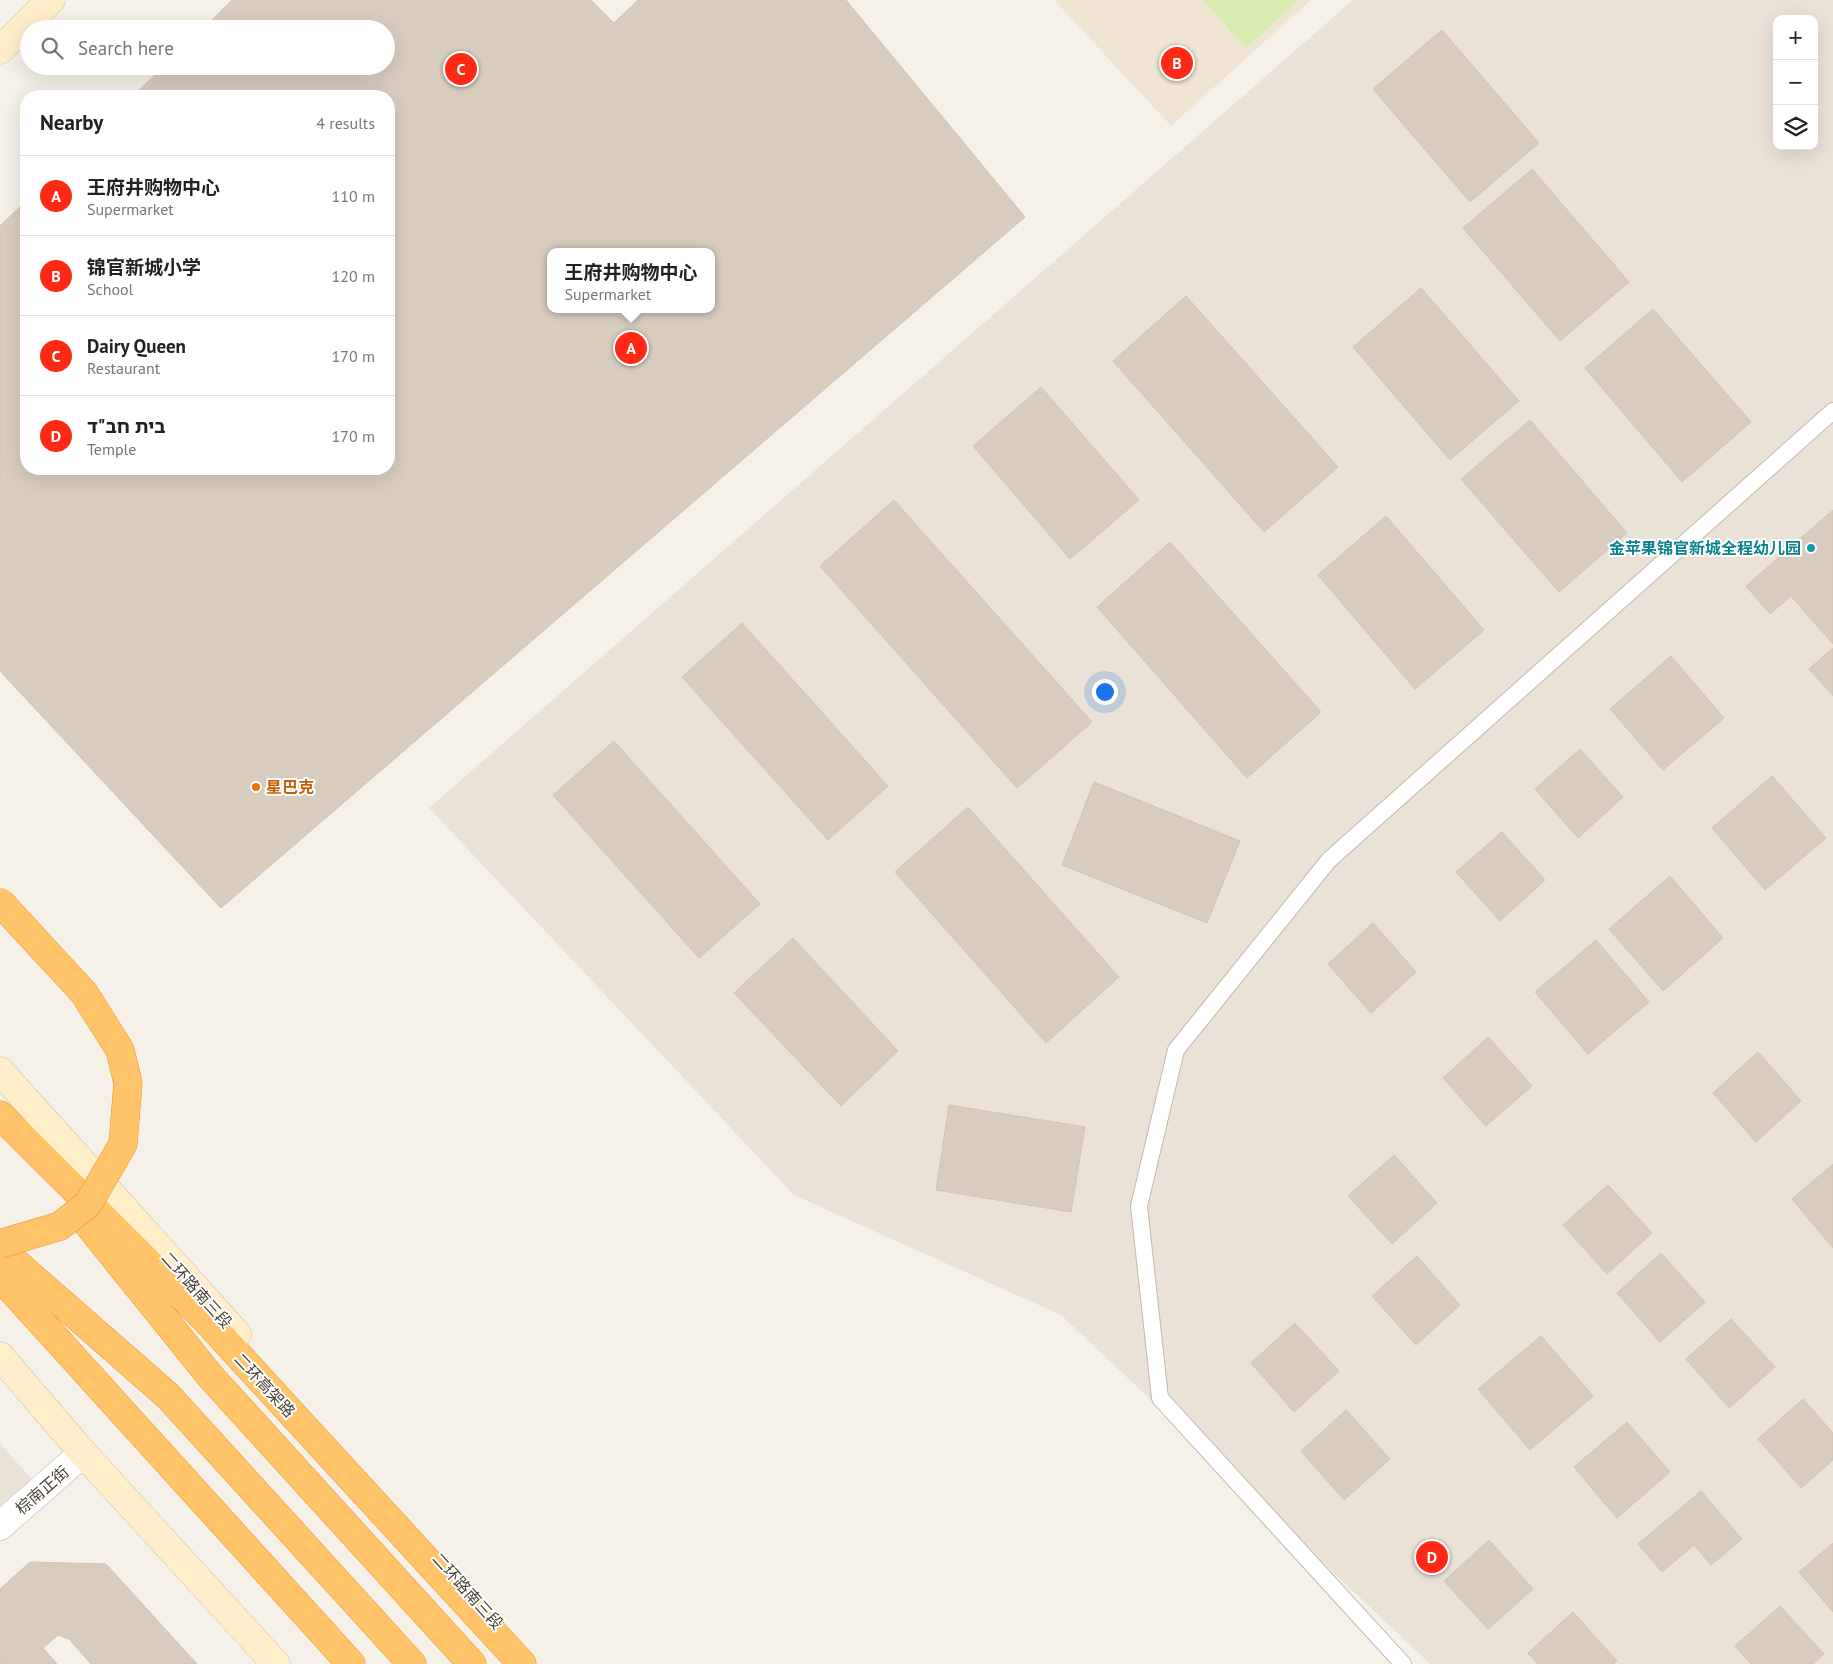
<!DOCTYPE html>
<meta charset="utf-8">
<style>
:root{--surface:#fff;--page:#f6f6f6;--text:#222;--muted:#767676;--line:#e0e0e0;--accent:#ff2916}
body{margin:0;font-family:"PT Sans","Noto Sans SC","Noto Sans Hebrew",sans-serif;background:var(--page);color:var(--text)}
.controls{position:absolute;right:15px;top:15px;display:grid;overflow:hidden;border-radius:10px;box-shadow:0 5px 20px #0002}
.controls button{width:45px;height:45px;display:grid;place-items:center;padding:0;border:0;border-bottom:1px solid var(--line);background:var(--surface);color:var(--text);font:25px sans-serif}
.you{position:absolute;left:1104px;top:691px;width:18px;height:18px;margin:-12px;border:4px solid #fff;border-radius:50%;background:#1a73e8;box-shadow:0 0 0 8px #1a73e833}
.badge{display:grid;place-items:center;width:32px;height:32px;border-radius:50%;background:var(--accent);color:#fff;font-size:16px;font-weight:700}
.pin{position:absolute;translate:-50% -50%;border:2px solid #fff;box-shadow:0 1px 5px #0006}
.popup{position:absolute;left:547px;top:248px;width:168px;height:65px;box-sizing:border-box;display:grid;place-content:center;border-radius:10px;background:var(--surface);filter:drop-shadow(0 1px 4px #0005);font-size:16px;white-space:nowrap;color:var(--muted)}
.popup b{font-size:19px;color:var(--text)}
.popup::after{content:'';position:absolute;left:50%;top:100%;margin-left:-10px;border:10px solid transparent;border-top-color:var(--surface)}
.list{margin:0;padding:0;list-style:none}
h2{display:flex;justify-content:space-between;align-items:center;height:65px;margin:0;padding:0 20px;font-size:21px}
h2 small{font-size:16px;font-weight:400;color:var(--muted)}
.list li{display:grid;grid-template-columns:32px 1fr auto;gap:15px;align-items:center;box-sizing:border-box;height:80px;padding:0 20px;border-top:1px solid var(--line)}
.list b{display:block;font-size:19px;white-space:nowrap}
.list p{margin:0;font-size:16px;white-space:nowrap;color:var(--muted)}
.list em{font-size:16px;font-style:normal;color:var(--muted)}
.icon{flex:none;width:28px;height:28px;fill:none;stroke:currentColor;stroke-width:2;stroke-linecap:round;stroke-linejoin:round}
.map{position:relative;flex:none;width:1833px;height:1664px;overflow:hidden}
.search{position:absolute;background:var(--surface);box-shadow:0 5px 20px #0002;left:20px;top:20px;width:375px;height:55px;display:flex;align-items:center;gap:12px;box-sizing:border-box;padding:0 18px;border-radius:28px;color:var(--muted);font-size:19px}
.panel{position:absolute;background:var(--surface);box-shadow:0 5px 20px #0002;left:20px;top:90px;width:375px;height:385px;border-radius:20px}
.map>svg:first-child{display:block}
.residential{fill:#eae2d7;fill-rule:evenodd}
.education{fill:#efe5d2}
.green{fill:#d5ebb0}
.building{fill:#d8ccbe;stroke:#d3c3b0;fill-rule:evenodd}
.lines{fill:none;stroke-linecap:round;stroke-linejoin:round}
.lane-casing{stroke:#c2b8ab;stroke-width:18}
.street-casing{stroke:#c2b8ab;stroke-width:29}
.secondary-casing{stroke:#d8c297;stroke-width:29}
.highway-casing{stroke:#e69832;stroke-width:29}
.lane{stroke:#fff;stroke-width:16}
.street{stroke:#fff;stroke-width:28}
.secondary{stroke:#ffeec9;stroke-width:28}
.highway{stroke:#ffc36a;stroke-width:28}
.highway-bridge-casing{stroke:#e69832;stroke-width:29;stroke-linecap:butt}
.highway-bridge{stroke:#ffc36a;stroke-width:28}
.culture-dot{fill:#0f9aa8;stroke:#fff;stroke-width:2}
.food-dot{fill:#e8710a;stroke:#fff;stroke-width:2}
.labels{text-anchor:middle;stroke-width:4;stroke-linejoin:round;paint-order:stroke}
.culture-label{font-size:16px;font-weight:bold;fill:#0d838f;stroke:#fff;text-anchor:end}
.food-label{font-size:16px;font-weight:bold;fill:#c56008;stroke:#fff;text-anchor:start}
.street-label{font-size:16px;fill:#4a4137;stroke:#fff}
</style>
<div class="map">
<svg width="1833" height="1664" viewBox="0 0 1833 1664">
<rect width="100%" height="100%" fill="#f5f1e9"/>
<!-- residential -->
<path class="residential" d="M1353 0H1833V1664H1430L1061 1315 794 1195 429 808ZM1777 19H1814V146H1777Z
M0 1443 41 1490 0 1527Z"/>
<!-- education -->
<path class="education" d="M1054 0H1311L1171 126Z"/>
<!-- green -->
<path class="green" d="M1203 0H1298L1246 48Z"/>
<!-- building -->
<path class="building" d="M232 0H591L614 23 638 0H846L1025 217 221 908 0 671V226L26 201V469H389V96H133L164 66H386V29H203ZM551 252H711V309H551Z
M1442 30 1539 143 1470 202 1373 89Z
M1532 169 1629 282 1560 341 1463 228Z
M1421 288 1519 401 1450 460 1353 347Z
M1186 296 1338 467 1264 532 1113 361Z
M1653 309 1751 422 1682 482 1585 368Z
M1041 387 1139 500 1070 559 973 446Z
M1530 420 1627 533 1559 592 1461 479Z
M894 500 1092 722 1017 788 820 566Z
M1833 510V644L1791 596 1770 614 1746 586Z
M1386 516 1484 630 1415 689 1318 575Z
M1170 542 1321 712 1247 778 1097 607Z
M742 623 888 786 828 840 682 677Z
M1833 648V696L1809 669Z
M1671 656 1724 718 1663 770 1610 709Z
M614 741 760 904 699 958 553 795Z
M1580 749 1623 797 1578 838 1535 789Z
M1772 776 1826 838 1765 890 1712 828Z
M1094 782 1240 841 1207 923 1062 865Z
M968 807 1119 977 1046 1043 895 872Z
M1502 832 1545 880 1500 921 1456 872Z
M1670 876 1723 938 1663 991 1609 929Z
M1373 923 1416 972 1371 1013 1328 964Z
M793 938 898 1051 841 1106 734 993Z
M1596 940 1649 1002 1588 1054 1535 992Z
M1488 1037 1532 1086 1486 1126 1443 1078Z
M1758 1052 1801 1101 1756 1142 1713 1093Z
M949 1105 1085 1127 1071 1212 936 1190Z
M1394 1155 1437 1203 1392 1244 1348 1196Z
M1833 1164V1248L1792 1199Z
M1608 1185 1652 1233 1607 1274 1563 1225Z
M1661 1253 1705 1302 1660 1342 1617 1293Z
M1417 1256 1460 1305 1416 1345 1372 1296Z
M1731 1319 1775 1367 1729 1408 1686 1359Z
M1295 1323 1339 1371 1294 1412 1251 1363Z
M1541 1336 1593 1396 1530 1450 1478 1389Z
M1803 1399 1833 1433V1460L1801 1488 1758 1439Z
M1346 1410 1390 1459 1344 1500 1301 1451Z
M1627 1422 1670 1472 1617 1518 1574 1467Z
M1701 1491 1742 1539 1711 1565 1694 1545 1662 1572 1638 1544Z
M1489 1540 1533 1589 1488 1629 1444 1581Z
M1833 1543V1612L1799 1572Z
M30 1562 106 1564 197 1664H91L69 1639 58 1635 43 1648 57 1664H0V1589Z
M1780 1606 1824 1654 1813 1664H1751L1735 1646Z
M1573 1612 1617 1661 1613 1664H1538L1528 1653Z"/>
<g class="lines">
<!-- lane casing -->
<g class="lane-casing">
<path id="lane" d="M1403 1664 1160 1398 1139 1206 1176 1050 1329 860 1833 411"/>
</g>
<!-- street casing -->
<g class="street-casing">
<path id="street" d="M0 1526 83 1453"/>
</g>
<!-- secondary casing -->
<g class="secondary-casing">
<path id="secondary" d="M0 50 51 0
M0 1071 237 1334
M0 1356 83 1453 276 1664"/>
</g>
<!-- highway casing -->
<g class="highway-casing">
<path id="highway" d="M0 1115 205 1319 522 1664
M87 1223 210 1376 472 1664
M0 1249 168 1396 412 1664
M0 1277 351 1664"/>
</g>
<!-- lane -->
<use href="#lane" class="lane"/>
<!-- street -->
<use href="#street" class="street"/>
<!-- secondary -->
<use href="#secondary" class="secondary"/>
<!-- highway -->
<use href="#highway" class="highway"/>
<!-- highway-bridge casing -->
<g class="highway-bridge-casing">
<path id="highway-bridge" d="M0 902 84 993 120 1050 128 1083 123 1144 88 1204 60 1226 0 1244"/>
</g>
<!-- highway-bridge -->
<use href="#highway-bridge" class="highway-bridge"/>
</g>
<!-- markers -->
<circle class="culture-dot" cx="1811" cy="548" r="5"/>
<circle class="food-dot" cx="256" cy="787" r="5"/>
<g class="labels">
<!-- culture labels -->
<g class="culture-label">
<text x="1801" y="554">金苹果锦官新城全程幼儿园</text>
</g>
<!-- food labels -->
<g class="food-label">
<text x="266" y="793">星巴克</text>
</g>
<!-- street labels -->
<g class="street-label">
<text transform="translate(197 1290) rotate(48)" y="6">二环路南三段</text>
<text transform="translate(265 1385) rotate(47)" y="6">二环高架路</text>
<text transform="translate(42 1490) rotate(-41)" y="6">棕南正街</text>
<text transform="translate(468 1591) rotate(48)" y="6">二环路南三段</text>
</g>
</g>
</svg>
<div class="controls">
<button>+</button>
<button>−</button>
<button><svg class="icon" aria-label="layers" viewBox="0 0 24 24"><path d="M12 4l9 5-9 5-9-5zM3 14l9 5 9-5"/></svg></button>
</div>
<div class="you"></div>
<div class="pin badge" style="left:631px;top:348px">A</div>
<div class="popup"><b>王府井购物中心</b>Supermarket</div>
<div class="pin badge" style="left:1177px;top:63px">B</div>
<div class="pin badge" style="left:461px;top:69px">C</div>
<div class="pin badge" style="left:1432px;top:1557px">D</div>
<div class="search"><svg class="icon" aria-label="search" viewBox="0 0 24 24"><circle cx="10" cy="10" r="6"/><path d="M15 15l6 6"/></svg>Search here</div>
<section class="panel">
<h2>Nearby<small>4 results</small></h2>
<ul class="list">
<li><span class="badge">A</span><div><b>王府井购物中心</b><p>Supermarket</p></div><em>110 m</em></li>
<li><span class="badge">B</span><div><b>锦官新城小学</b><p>School</p></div><em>120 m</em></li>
<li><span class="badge">C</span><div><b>Dairy Queen</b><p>Restaurant</p></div><em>170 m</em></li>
<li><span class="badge">D</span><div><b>בית חב&quot;ד</b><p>Temple</p></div><em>170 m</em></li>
</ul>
</section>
</div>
